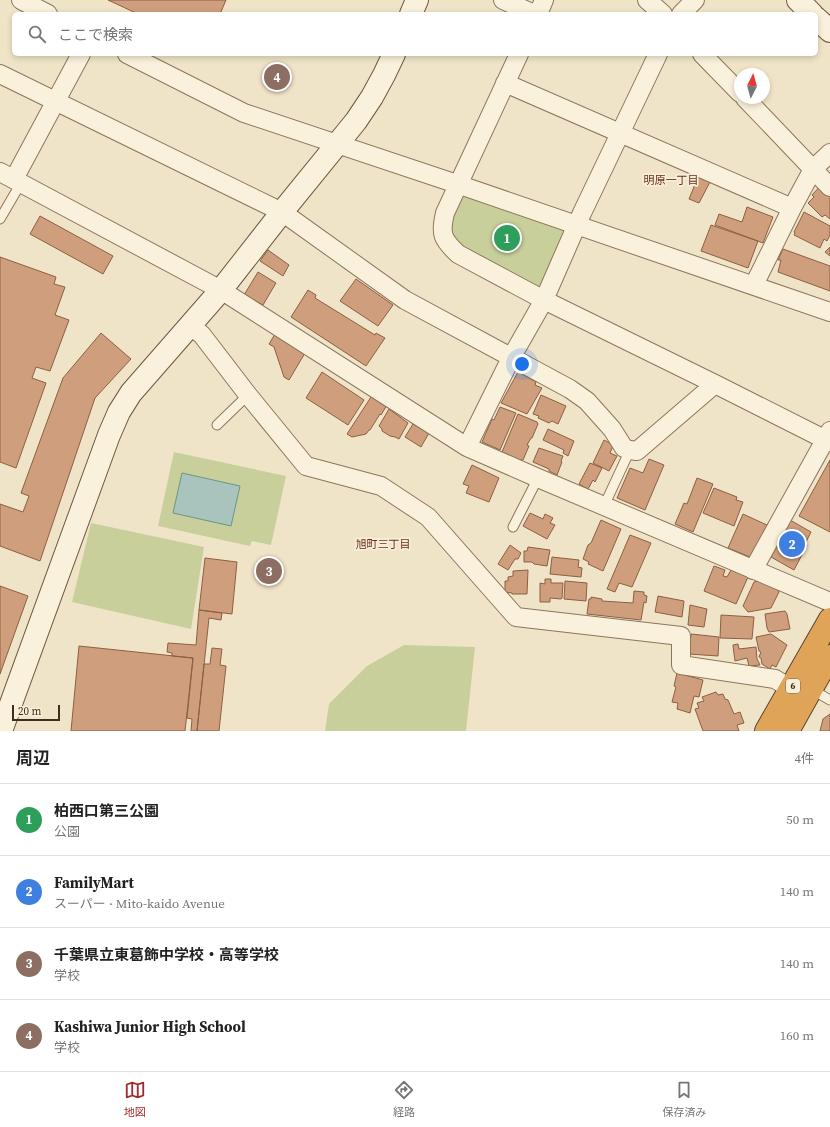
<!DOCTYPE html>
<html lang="ja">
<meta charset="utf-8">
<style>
:root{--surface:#fff;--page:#f6f6f6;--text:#222;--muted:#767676;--line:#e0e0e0;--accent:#9e2a2b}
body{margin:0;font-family:"Source Serif 4","Noto Sans JP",serif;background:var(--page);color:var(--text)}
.compass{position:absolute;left:734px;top:68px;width:36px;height:36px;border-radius:50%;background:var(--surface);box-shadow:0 2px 6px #0003;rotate:6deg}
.scale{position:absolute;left:12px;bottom:10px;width:48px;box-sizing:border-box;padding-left:4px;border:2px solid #3d2e20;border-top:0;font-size:11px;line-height:14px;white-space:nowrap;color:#3d2e20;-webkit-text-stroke:3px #f7eed8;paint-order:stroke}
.you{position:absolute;left:522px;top:364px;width:14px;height:14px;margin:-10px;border:3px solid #fff;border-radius:50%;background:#1a73e8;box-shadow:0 0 0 6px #1a73e833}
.badge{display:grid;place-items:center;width:26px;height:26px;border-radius:50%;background:var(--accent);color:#fff;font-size:13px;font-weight:700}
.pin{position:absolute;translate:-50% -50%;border:2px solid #fff;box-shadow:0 1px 4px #0006}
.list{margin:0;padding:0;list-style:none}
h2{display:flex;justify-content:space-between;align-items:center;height:52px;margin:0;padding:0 16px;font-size:17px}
h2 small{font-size:13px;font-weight:400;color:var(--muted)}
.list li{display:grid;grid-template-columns:26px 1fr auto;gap:12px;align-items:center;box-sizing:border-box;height:72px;padding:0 16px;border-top:1px solid var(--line)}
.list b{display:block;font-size:15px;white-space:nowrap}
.list p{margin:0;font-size:13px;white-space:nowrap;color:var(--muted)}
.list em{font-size:13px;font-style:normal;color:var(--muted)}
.icon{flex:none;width:22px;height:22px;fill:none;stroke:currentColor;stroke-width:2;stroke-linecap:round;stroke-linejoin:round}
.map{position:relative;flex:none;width:830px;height:731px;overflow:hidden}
.search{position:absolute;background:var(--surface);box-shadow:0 2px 6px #0003;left:12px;right:12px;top:12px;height:44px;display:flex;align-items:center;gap:10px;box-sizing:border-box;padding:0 14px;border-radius:6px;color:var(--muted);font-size:15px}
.sheet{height:340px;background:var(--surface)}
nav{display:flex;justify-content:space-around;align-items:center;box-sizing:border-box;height:56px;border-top:1px solid var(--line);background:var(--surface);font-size:11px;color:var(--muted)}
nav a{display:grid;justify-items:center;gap:2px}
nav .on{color:var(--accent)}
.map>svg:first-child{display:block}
.green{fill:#c9cf9b}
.water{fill:#a9c4bc;stroke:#6f938a}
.building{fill:#cf9f7d;stroke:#8d5f41}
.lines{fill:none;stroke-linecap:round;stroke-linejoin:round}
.lane-casing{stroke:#8d765c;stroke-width:11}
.street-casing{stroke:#8d765c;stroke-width:20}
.secondary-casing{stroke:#6f573f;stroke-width:24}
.highway-casing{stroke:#5b4430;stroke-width:24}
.lane{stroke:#faf1dc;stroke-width:9}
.street{stroke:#faf1dc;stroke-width:18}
.secondary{stroke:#faf1dc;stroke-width:22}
.highway{stroke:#e0a458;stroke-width:22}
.labels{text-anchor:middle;stroke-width:3.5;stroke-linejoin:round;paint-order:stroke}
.shield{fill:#f7eed8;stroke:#756857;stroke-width:1}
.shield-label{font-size:9px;font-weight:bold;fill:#3d2e20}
.neighbourhood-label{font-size:11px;fill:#6b2e1e;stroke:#f7eed8}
</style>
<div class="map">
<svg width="830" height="731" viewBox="0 0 830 731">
<rect width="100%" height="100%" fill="#f0e4c8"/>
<!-- green -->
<path class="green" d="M465 193 564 225 567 232 541 287 534 290 460 250 448 223 449 214Z
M174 452 286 476 271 545 252 541 250 546 158 526Z
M91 523 204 547 191 629 72 602Z
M404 645 475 647 466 731H325L329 704 367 666Z"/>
<!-- water -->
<path class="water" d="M182 473 240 486 231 526 173 513Z"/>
<!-- building -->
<path class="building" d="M108 0H226L220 14H138Z
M700 175 710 182 699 203 689 199 698 177 699 178Z
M822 184 830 192V219L825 215 822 217 808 203 814 197 812 195Z
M747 207 773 217 763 243 715 225 719 214 742 222Z
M804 212 830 226V235L827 241 824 239 820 248 794 235 795 233 794 232Z
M40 216 113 256 103 274 30 234Z
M711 225 758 241 748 268 701 251Z
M830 247V256L825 252Z
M783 249 830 266V291L778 272 781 260H778Z
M268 250 289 265 283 276 260 261Z
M0 257 56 277 54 284 65 287 55 315 69 320 50 371 36 367 32 378 46 383 16 468 0 462Z
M258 272 276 283 263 305 244 295Z
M356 279 393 305 378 326 340 301Z
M308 290 316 295 315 298 375 335 376 333 385 338 366 366 291 317Z
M101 333 131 359 95 398 40 561 0 546V504L23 512 29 496 21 493 63 378Z
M275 334 305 353 289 380 284 377 274 347 269 344Z
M322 372 364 400 348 425 306 398Z
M518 372 536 382 535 385 542 388 527 414 501 403Z
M541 395 566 406 558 424 552 421 549 423 538 418 539 416 533 414Z
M371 397 387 405 381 415 380 414 370 430H369L366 434 352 437 347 434Z
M500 407 516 413 500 450 482 442 492 419 494 420Z
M389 409 408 423 399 439 395 437 390 436 382 431V429L379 426Z
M518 414 537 422 538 424 532 438H531L527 445 529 446 523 460H520L502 452Z
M413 424 429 433 421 447 405 437Z
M548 429 574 441 568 456 563 453 564 450 543 440Z
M604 440 612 444 613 446 610 453 617 456 609 471 593 463Z
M539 448 563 456 561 461 562 462 557 475 549 471V469L533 462Z
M649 459 664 465 645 510 617 498 630 468 643 473Z
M830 460V532L799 516Z
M590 463 602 468 595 482 593 480 588 489 579 484Z
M472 465 499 478 489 502 466 493 469 486 463 484Z
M697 478 713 484 693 532 675 524 684 503 687 504Z
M714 488 737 497 736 500 743 502 734 526 703 513Z
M530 513 543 519 545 514 553 518 550 523 555 525 547 539 523 526Z
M743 514 769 526 753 556 750 557 728 548Z
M601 520 621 529 603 571 588 564 589 562 583 559 588 545 591 543Z
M790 520 811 532 805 544 807 545 794 570 771 557Z
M630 535 651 543 632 587 619 583 615 592 607 589Z
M510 545 521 553 518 559H515L508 570 498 564Z
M528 547 550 550 547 566 534 564 532 562H524V551H527Z
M552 557 579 560 578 567 582 568 581 577 550 574Z
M205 558 237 562 232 614 199 610Z
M714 566 725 570 723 576 727 577 731 570 748 577 736 604 704 591Z
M528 570 527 594H512V593L505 592V581H508V577L513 576V571Z
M545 579H551V583H563L562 598 561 599 550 598V602H540V583L545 584Z
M762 579 775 585 779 592 771 608 748 612 743 606 754 582Z
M565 581 587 583 586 601 564 599Z
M0 586 28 596 0 674Z
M634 591 644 592V595L647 596 646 603 644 602 641 620 587 614 589 599H591V597L602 599V601L633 603Z
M658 596 684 601 682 617 655 612Z
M690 605 707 609 704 627 688 625Z
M199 610 222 613 221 620 209 618 197 731H191L192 719 187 718 193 658 172 656V653L167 652 168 643 196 645Z
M785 611 787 614 790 629 769 632 767 628 765 614Z
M721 615 754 617 752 639 720 638Z
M691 634 719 637 718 656 689 654Z
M771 634 787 645 776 667 772 665 770 669 762 664 761 658 759 657 761 652 759 651 756 637Z
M738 644 739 649 756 647 757 659 760 665 749 666 747 658 735 661 733 646V645Z
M79 646 193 658 185 731H71Z
M212 648 222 649 220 665 226 666 219 731H197L204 664H210Z
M677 673 703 680 699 697 694 696 690 713 677 709 678 703 672 702 676 687 674 686Z
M716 692 718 695 723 694 725 699 728 700 734 714 740 712 744 723 737 725 739 731H703L695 709 699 708 697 703 704 701 702 697Z
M830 714V731H820L823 719Z"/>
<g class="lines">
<!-- lane casing -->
<g class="lane-casing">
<path id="lane" d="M0 219 21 183
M217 425 248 395
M604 506 630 450
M513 527 538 478
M811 689 830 700"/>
</g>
<!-- street casing -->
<g class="street-casing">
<path id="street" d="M21 0 48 14
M503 0 534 14
M647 0 663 14
M538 14 544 0
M681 14 695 0
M127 54 244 113 457 184 830 312
M519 54 445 213C440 234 442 239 458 254L544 300 715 384
M702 54 740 93
M0 74 282 212 405 300 570 389 587 401 612 429 624 448 630 450 637 451 715 384 830 442
M505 83 792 208
M745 98 830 187
M0 172 221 290 467 447 538 478 830 602
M14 179 81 54
M754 285 792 208 813 169 830 153
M190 325 202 335 248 395 306 466 381 486 428 517 516 617 681 636V665L775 679 791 689
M467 447 511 358 544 300 582 213 658 54
M753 570 830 431"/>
</g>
<!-- secondary casing -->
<g class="secondary-casing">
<path id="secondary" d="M798 0 812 14
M411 14 417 0
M816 18 830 31
M1 731 109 435 119 412 131 393 221 290 282 212 356 121 372 97 384 75 394 54"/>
</g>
<!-- highway casing -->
<g class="highway-casing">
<path id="highway" d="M766 731 830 619
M788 731 830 656"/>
</g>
<!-- lane -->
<use href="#lane" class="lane"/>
<!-- street -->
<use href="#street" class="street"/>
<!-- secondary -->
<use href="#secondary" class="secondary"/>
<!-- highway -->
<use href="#highway" class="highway"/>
</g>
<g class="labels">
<!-- shield labels -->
<rect class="shield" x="786" y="679" width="14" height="14" rx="3"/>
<g class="shield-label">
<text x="793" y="689">6</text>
</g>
<!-- neighbourhood labels -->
<g class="neighbourhood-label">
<text x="671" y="184">明原一丁目</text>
<text x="383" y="548">旭町三丁目</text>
</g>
</g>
</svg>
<svg class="compass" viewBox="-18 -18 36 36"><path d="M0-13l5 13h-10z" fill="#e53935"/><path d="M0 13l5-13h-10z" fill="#767676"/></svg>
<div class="scale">20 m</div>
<div class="you"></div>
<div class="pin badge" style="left:507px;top:238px;background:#2e9e5b">1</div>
<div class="pin badge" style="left:792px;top:544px;background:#3f7fe0">2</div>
<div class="pin badge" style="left:269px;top:571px;background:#8d6e63">3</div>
<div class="pin badge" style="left:277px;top:77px;background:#8d6e63">4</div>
<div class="search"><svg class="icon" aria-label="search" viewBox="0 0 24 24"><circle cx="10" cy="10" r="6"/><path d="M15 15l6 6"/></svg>ここで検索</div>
</div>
<section class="sheet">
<h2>周辺<small>4件</small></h2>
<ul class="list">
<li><span class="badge" style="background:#2e9e5b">1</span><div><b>柏西口第三公園</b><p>公園</p></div><em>50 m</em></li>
<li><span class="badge" style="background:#3f7fe0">2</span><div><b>FamilyMart</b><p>スーパー · Mito-kaido Avenue</p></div><em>140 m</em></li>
<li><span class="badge" style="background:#8d6e63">3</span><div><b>千葉県立東葛飾中学校・高等学校</b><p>学校</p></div><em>140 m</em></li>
<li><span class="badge" style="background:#8d6e63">4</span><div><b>Kashiwa Junior High School</b><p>学校</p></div><em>160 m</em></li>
</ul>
</section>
<nav>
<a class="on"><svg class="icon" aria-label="map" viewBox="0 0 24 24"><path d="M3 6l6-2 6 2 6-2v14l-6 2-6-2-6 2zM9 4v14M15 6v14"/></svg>地図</a>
<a><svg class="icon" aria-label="directions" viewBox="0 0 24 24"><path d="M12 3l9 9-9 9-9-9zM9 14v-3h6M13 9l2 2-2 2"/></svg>経路</a>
<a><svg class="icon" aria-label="saved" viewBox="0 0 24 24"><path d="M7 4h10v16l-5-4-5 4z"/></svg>保存済み</a>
</nav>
